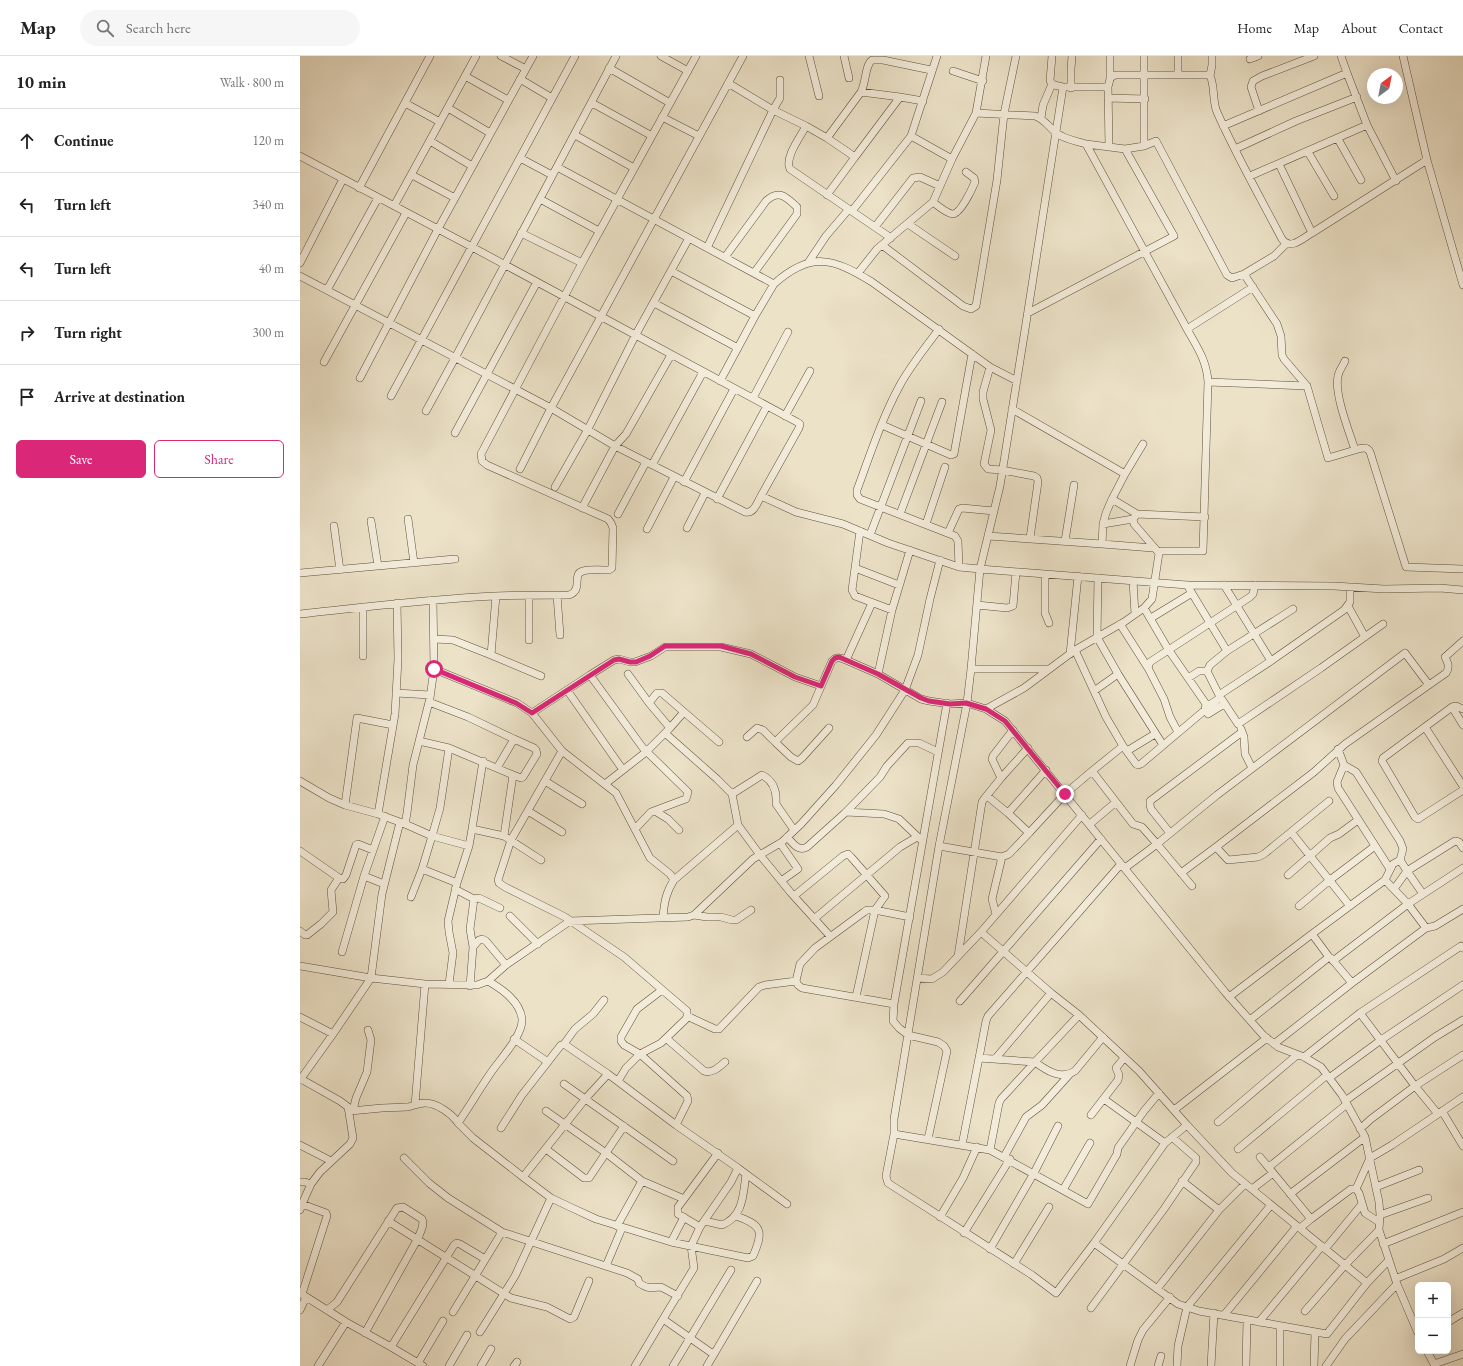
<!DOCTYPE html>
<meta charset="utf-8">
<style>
:root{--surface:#fff;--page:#f6f6f6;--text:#222;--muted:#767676;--line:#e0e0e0;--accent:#db2777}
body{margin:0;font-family:"EB Garamond",serif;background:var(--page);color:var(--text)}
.controls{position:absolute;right:12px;bottom:12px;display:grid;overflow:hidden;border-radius:6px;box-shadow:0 4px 16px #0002}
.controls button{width:36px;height:36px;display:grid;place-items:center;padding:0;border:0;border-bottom:1px solid var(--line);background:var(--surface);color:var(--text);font:20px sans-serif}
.compass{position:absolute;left:1067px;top:12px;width:36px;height:36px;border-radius:50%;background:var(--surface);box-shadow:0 4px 16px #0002;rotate:32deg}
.stop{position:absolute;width:12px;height:12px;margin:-9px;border:3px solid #db2777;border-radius:50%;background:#fff}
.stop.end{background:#db2777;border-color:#fff;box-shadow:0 1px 4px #0008}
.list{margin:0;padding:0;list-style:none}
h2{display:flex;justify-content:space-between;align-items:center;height:52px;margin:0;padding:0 16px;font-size:17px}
h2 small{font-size:13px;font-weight:400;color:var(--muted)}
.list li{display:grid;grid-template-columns:26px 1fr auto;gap:12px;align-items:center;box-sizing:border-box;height:64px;padding:0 16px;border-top:1px solid var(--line)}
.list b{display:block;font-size:15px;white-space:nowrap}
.list em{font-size:13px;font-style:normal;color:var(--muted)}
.actions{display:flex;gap:8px;padding:12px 16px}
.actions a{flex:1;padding:9px 0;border:1px solid var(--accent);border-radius:6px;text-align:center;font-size:14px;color:var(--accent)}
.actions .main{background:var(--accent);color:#fff}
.icon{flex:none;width:22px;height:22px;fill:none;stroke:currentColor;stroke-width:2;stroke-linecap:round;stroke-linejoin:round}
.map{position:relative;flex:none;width:1163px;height:1310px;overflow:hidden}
header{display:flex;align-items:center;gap:24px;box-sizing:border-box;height:56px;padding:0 20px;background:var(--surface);border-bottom:1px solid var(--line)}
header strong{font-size:19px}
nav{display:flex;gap:22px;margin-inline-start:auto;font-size:14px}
.search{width:280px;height:36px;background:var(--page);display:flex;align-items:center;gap:10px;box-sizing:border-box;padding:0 14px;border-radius:22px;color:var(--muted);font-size:15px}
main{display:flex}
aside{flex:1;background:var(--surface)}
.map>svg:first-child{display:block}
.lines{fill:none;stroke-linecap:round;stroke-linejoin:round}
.minor-casing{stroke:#605037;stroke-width:8}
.minor{stroke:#f3ecdb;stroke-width:7}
.route{stroke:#db2777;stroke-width:5}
</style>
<header>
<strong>Map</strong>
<div class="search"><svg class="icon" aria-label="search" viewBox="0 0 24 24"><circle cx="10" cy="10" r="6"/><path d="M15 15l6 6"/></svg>Search here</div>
<nav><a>Home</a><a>Map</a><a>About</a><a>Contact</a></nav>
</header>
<main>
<aside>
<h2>10 min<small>Walk · 800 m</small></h2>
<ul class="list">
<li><svg class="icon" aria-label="ahead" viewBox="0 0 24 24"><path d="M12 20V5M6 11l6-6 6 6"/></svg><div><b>Continue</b></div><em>120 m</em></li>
<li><svg class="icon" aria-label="left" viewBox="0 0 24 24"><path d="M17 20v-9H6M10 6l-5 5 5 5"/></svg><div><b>Turn left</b></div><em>340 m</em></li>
<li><svg class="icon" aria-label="left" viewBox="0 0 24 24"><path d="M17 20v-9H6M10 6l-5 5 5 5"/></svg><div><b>Turn left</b></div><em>40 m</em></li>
<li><svg class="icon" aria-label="right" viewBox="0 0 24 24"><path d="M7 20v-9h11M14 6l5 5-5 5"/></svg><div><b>Turn right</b></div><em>300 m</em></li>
<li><svg class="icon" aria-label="arrive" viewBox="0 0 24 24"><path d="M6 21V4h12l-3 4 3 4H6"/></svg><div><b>Arrive at destination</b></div></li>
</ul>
<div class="actions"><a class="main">Save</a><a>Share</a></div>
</aside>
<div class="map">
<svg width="1163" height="1310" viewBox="0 0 1163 1310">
<rect width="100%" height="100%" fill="#ece2c8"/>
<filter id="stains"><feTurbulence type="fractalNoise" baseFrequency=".005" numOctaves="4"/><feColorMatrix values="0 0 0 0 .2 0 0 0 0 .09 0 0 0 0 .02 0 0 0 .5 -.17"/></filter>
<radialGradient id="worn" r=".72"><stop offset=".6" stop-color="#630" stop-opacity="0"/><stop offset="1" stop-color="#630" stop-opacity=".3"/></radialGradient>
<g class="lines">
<!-- minor casing -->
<g class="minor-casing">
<path id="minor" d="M201 0 226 13
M361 0 388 15
M509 0 519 40
M544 0 549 22
M752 0 750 25 754 29 763 31H807L809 28 810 22 815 19H907L910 20C915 28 912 45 917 56 936 99 960 141 982 183 990 195 1003 182 1012 177L1127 104
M810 0V22
M1041 0 1047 17
M1103 0 1127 104 1163 229
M950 3 958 0
M309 12 370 47
M653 15 683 25
M878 19V0
M165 20 208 44
M910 20 912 9V0
M220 23 252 42
M480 24V42L473 54 506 70C501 80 484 102 490 113L591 182
M808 30 809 91
M771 32V13L772 0
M561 36C566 27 565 9 572 4H583L631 14
M808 42 845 43
M105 47 140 66
M292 47 352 80
M148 52 190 77
M959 55 951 31 953 25 962 20 1014 0
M676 57 686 0
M362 61 399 80
M741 62 743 49 752 28
M506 70 527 82 555 101 527 139
M923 70 1047 17 1067 69
M275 79 334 112
M611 80 652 103
M527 82 561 36 600 41
M1038 83 1061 124
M130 85 172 110
M844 90V0
M825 93 844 90 856 85 927 219 932 222 944 218
M935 93 996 65 1057 41
M1008 96 1034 140
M0 100 172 191 497 366 500 368 499 372 461 440
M555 101 600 41 623 45
M220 102 252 119
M979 108 1012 177
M257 111 474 228 455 260 420 325
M112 119 155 142
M950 120 1067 69 1096 125
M59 132 130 0
M240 143 299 175
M633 146C638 150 645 156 652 158 660 159 672 133 675 126L674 122 666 116
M94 150 176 0
M552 155 611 80 637 0
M608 168 655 200
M575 171 613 122 620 121 640 130
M221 177 282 207
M986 188 974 200 944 218 977 268 981 280 982 299 984 303 1007 330 1028 402 1055 394
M582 189 663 250 671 253 676 250 697 124 704 58 716 0
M407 192 473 54 428 27
M425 201 466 145C479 133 486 141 497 151V158L454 217
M0 207 43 123
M508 207 526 180 549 153
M371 215 455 260
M558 217 577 193 633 146 652 103 676 57 735 60C744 63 748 70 755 76 763 83 776 85 786 88L887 273
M0 220 251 352 315 390 445 456C454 458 457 447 461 440L496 456 543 468 588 487 659 511 680 513 700 430 727 261 763 31
M474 228C511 195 533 202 572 226L690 311 717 325
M27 234 78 142
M354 247 438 292
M728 257 874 180 825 93 786 88
M639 273C626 291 611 309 600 329 582 362 570 399 557 434V439L560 443 655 480 658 485 659 511
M1045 305C1043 310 1039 314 1038 320 1034 338 1049 375 1055 394 1061 392 1067 390 1070 396L1106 511 1163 513
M24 306 106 157
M690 311 683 336V343L691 374 684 408 688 413 702 414 734 420 737 422 738 426 730 482
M60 322 138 173 233 0
M908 326C907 305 897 291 887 273L953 231
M91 340 275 0
M453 342 488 276
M712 353 825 418 812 443 837 458
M126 355 155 302 316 0
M485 360 510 315
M582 369 651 399 654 398 672 298
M155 377 237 226
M352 409 403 316
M220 413 251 352 443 0
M825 418 843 388
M384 426 434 333
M255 431 287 375 335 280 389 182
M417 443 467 350
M282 452 315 390 326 378 371 299
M318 458 346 406
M600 458 642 346
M108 463 114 507
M833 463 803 468 802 488 853 492
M71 465 78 510
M626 468 645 411
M803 468 806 457 812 443
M34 470 40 514
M387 472 405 437
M347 473 374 421
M560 475 552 534 555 540 592 554 610 494
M648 477 659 453 662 452 694 455
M570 479 621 345
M688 480 802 488
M765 485 774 429
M859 497 834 468 833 463 837 458 905 461
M555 512 599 529
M0 517 155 503
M745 518V557L749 567
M798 522 797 581 818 618
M833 525 835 558
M887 529 927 595 910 609 907 615 919 639 938 668 1021 612 1083 568
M924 529 971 605 1044 554 1050 546V531
M257 539 260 579
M196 540 191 599 241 620
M677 549 707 552 713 550 716 516
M1048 550 1065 581
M844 552 852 543 859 497 861 495H903L908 326 1007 330
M0 558C65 551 130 543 195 540 219 539 244 539 269 539 284 534 271 518 283 515 291 513 301 514 309 514L312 512 313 472 311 467 308 463 187 409 182 405 181 398 282 207 396 0
M851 562 892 537
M820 568 848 612
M135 583 153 584 191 599
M229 584V540
M775 594 824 566 844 552 868 593 906 648 905 654 841 708 838 709 836 708 823 690
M927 595 993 553
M770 598 778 520
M63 600V551
M546 604 578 618 621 643 629 645 650 648 667 647 686 653 705 665 925 936 963 979 978 991 1004 1001 1021 1011 1042 1039 1065 1081 1079 1146 1080 1159 1079 1174 1097 1228 1118 1277
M134 613 217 647 232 657 262 695 316 737 350 802 370 818 374 824 438 769
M671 613H749
M578 618 592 554
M888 622 899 615H907
M267 634 323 714 305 728
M794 635 818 618 863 689
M96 637 130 639
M919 639 971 605
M129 646 168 661 214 683 197 712
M349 647 357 637H362L384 656 370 672
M906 651 920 642
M1152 651 1163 669
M686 653 724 632 775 594 806 661 823 690 792 715
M1163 653 1156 650 1152 651 1083 702 1082 705 1115 761 1118 763 1163 734
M384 656 419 686
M232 657 290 619
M908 658 924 648
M1125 671 1163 730
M941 673 944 681 945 698 952 712
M878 676 870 661 864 643 848 612 850 606 950 541 953 538 955 529
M365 677 417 723 432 738 438 769 460 799 491 837 530 880
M447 681 457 672 463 674 475 686 513 649 532 605C537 600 541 602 546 604L572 547
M119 685 149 692 213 719 204 780 241 804
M475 686 491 701 498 705 502 702 529 672
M1038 693 1044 709 1056 716 1100 785 1103 793 1100 804 1107 815 1155 785 1159 786 1163 792
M262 695 211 784 198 824 199 827 205 831 265 861 324 901 387 955V960L386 963 361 987 340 998 326 1012 318 1025
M827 695 855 678
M1044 709 1037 726 1038 732 1090 813
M323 714 346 696 370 672 349 647 328 618
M213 719 221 722 223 721 237 698 236 694 234 692 214 683
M701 722 728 692
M0 725 29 742 45 749 78 758 105 768 107 757 113 709 130 642 134 613 133 544
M245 725 282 748
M432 738 462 719C474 725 477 736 476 748L494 774
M687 740 708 757 746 714
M1029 745 991 776 1050 850
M45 749 57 662 93 669
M228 755 262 776
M355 755 368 763 379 774
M546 756 584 758 599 763 620 783
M78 758 95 658 98 603 97 547
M105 768 132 780 140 752 149 692
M790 768 816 746
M172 773 183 705
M335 773 351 756 383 744 386 743 388 736 343 692 290 619 314 604 319 603 330 606H335L351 600 365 591H421L451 598 495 621 521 630
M991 776 964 798 958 801 928 804 916 791 1014 716 1045 688 1146 617C1150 611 1148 607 1145 601L1163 585
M729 777 765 738 792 715 833 768 842 771 857 788 825 812
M870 777 851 753 850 749V745L942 676
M487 781C493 787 498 796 507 791L546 756 580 721 587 710 608 687H619L638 696
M480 787 498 813 481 825
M639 790 702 801 709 798 729 777 708 757
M0 795 39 822 43 823 46 819 56 789 58 788 73 794
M881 817 916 791
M988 819 1030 782 1039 778 1058 764
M64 820 84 828
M1085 824 1093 808 1100 804
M157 827 122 813 132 780 169 790 172 773 204 780
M892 830 857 788 917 739 1105 597 1129 629
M155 833 174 843 170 873 173 891
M1094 833 1107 815 1123 838
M494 840 543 800 548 798 551 801 585 840 575 854H567L564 856 515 892 500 908 496 925 498 929 502 932 594 948
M111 841 122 813
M174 843 179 842 200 852
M999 850 1030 824 1075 790
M696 858 692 843 702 801
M394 859 407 861H421L432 864H436L451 854
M210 860 238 888
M363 862C364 847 366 836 374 824
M514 863 600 791 617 781
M1126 872 1135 870 1163 853
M0 875 5 879H7L21 868 33 856 31 834 39 822
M681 876 782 759
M1012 878 1085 824 1108 848 1163 812
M42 896 64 820 85 760
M658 900 682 746 684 743 701 722 692 703 693 700 713 674
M1033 905 1108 848 1126 872 1052 927
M0 910 71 922 125 928 177 929 188 925 206 909 270 865 388 861 394 859 453 803 482 786 501 768 536 729 576 679 605 634 618 599 630 543 640 504
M617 922 632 923 643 916 681 876 751 937
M188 925C202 933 220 945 222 963 223 980 199 1004 190 1018 179 1034 169 1051 158 1067L173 1082 223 1121 251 1142 270 1151 296 1163 371 1186 448 1202 453 1200C464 1175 462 1169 436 1160
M125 928 115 1049C118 1048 122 1047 125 1047 137 1047 152 1058 158 1067
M149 928 153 897 149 876 148 865 157 827 169 790
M170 930 173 891 179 884 182 883 186 885 206 909
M362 934 337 953 321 981V985L324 989 340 998 387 1040 388 1045 376 1069
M556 941 575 854 610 861
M929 941 1012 878 1029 901 950 964
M660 945 801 783
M1060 957 1161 890 1163 892
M387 960 415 973H419L459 931 465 929 496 925
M0 961 33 978 71 922 82 838 100 766
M214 983 248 1006
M367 983 404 1015C412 1018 419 1011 425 1006
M264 988 275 973 293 958 304 944
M974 988 1052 927 1031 902
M1163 999 1115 1030 1138 1058 1163 1041
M1004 1001 1060 957 1115 1030 1071 1063 1060 1073
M679 1002 686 965 688 960 821 808
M695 1003 751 937 779 959
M1029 1022 1081 984 1163 929
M1 1023 40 1045 48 1051 53 1082 50 1088 20 1116 11 1128 2 1148
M0 1024 33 978
M264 1028 373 1105
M859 1037 844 1055 818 1092 817 1098 788 1148 690 1094 594 1078 586 1120 588 1127 732 1219 756 1237 794 1187 865 1087 887 1069 932 1117 1067 1227
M804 1043 865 1087
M1045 1045 1135 981 1163 964
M53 1054 56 1042 67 1016 71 984 68 974
M874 1054 967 982
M50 1055 82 1052 108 1051 115 1049
M246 1055 306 1097 342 1125 384 1143 378 1151V1158L400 1171
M1142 1055 1163 1090
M791 1059 818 1024 819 1019 816 1012 824 1002
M918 1066 997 999
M201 1072 222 1039 261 989 264 988 308 1018 376 1069 438 1112 431 1126 400 1171 391 1190 394 1212 363 1263 413 1298
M594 1078V1063L639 790 667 647 671 613 680 513 887 529 1034 530 1084 533 1140 532 1163 534
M628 1083 647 995 644 990 638 986 608 979 599 972 593 965 594 948 647 647
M0 1089 31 1105
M662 1089 679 1002 735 1006 779 959 839 1015 887 1069
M246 1093 284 1122H289L324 1070
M938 1093 1027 1019
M690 1094 699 1047 701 1043 735 1006C747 1015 761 1024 775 1015L803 981
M704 1101 726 1061 742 1049 769 1019
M960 1101 1011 1163 1000 1172
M104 1102 129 1127 148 1142 202 1176 327 1217 338 1223 339 1227C350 1234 350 1231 361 1231L378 1240
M969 1111 1047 1048
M446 1118 487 1148
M223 1121 286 1042 308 1018
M882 1125 919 1154
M0 1126H5L11 1128
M1076 1131 1119 1114
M952 1133 973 1117
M1056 1133 1070 1102 1092 1089 1138 1058
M763 1134 790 1087
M990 1138 1065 1081
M384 1143 418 1097
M0 1154 2 1148 26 1157 27 1160 2 1238
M1080 1159 1128 1142
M640 1161 663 1122 677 1091
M1011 1163 1051 1133H1056L1059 1137 1065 1157 1079 1166
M88 1165 211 1242 247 1251 270 1263 274 1261 289 1225
M405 1165 422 1169C444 1160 443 1138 446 1118L438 1112
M317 1170 342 1125
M664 1177 710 1103
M371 1186 384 1161
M794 1187 878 1248 899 1255 1027 1278 1067 1227 1088 1205
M1083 1188 1163 1156
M690 1193 734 1117 758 1070
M1025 1193 1062 1148
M714 1208 749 1151
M306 1210 322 1172
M1095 1223 1144 1203 1163 1192
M857 1233 919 1154 945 1128
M0 1237 46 1266 91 1291 154 1189 157 1187 160 1188 185 1203
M791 1252 864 1153 896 1106V1102L872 1081
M0 1254 6 1241
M27 1254 37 1246 97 1152 103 1151 122 1163C125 1169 120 1177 117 1184L65 1277
M1005 1255 1045 1209 1079 1174
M153 1256 202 1176
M924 1259 997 1170
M959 1266 1022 1190
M1148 1266 1163 1257
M180 1276 215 1220 251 1142
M91 1291 123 1310
M1127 1295 1135 1310
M118 1307 143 1265
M1134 1308 1163 1298
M18 1310 46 1266
M149 1310 167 1279
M181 1310 191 1293
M214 1310 217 1306
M335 1310 363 1263
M373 1310 431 1214
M407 1310 457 1225
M830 1310 838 1284 843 1274 870 1241
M858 1310 861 1300
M877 1310 878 1290 887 1251 971 1149
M911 1310 914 1257
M946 1310 947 1264
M980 1310V1270
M1014 1310 1015 1276
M1026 1310 1045 1283 1097 1228"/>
</g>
<!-- minor -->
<use href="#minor" class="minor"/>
</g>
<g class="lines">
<!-- route -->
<path class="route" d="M134 613 216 647 232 657 314 604 319 603 330 606H336L350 600 365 590H421L451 598 495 621 521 630 532 605 535 602 539 601 578 618 621 642 629 645 650 648 666 647 686 653 705 665 765 738"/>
</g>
<rect width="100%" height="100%" filter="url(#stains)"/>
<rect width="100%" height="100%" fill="url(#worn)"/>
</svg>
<div class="controls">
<button>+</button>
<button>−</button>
</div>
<svg class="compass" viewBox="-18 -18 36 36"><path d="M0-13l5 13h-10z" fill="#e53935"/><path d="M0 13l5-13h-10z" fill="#767676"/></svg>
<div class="stop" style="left:134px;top:613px"></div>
<div class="stop end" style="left:765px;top:738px"></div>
</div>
</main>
